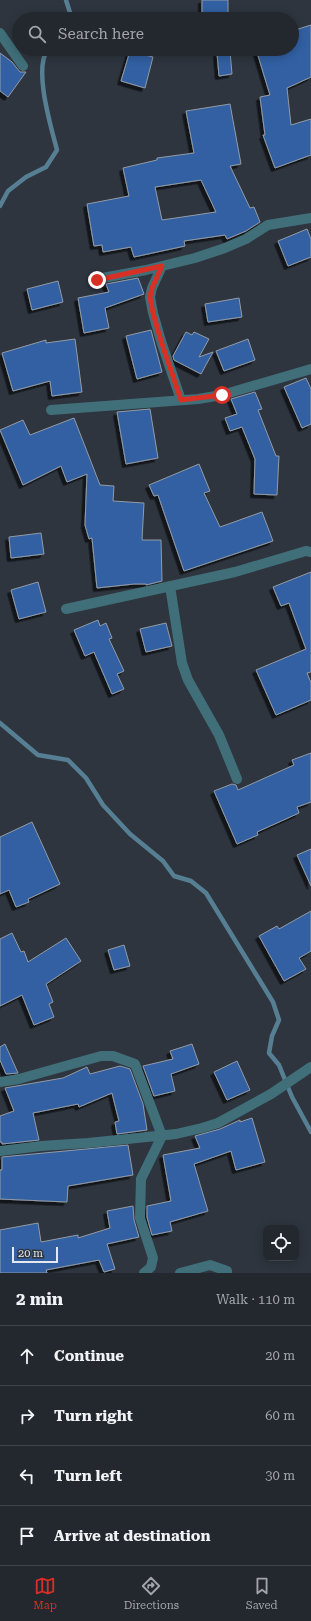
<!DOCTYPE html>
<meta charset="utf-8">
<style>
:root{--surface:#22282e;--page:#2a3036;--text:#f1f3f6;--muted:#a2a6aa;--line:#3f444a;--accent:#d93025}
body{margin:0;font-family:"Roboto Serif",serif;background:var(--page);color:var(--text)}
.controls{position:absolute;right:12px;bottom:12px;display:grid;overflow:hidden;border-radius:8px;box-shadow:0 2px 10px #0003}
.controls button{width:36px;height:36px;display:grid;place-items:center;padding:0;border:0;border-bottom:1px solid var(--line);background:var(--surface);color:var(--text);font:20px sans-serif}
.scale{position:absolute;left:12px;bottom:10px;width:46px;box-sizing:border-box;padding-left:4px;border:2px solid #e5e9ef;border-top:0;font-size:11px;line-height:14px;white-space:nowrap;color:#e5e9ef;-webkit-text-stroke:3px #2e353e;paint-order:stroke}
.stop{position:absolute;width:12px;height:12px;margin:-9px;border:3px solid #d93025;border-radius:50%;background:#fff}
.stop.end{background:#d93025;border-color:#fff;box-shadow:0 1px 4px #0008}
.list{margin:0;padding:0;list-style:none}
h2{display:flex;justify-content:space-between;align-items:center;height:52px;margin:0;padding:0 16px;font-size:17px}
h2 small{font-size:13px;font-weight:400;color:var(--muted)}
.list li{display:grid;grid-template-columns:26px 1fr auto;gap:12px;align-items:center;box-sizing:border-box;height:60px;padding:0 16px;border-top:1px solid var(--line)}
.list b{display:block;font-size:15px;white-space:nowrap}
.list em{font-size:13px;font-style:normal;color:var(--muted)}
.icon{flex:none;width:22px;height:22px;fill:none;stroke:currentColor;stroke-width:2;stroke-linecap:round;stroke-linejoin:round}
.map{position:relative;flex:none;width:311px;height:1273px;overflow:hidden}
.search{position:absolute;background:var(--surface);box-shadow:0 2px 10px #0003;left:12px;right:12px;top:12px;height:44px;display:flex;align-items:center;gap:10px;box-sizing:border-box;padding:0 14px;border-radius:22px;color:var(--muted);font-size:15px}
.sheet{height:292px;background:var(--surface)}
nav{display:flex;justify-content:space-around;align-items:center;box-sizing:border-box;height:56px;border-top:1px solid var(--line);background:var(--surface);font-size:11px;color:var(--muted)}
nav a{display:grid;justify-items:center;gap:2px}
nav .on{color:var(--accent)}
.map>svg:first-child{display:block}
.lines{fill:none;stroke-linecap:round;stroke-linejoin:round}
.stream{stroke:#577f93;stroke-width:4.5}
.building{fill:#3061a3;stroke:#939ba6;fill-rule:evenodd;filter:url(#shadow)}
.minor{stroke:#406f79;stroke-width:10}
.route{stroke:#d93025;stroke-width:5}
</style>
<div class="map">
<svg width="311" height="1273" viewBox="0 0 311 1273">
<defs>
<filter id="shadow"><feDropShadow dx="-3.5" dy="3.5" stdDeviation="0" flood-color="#0009"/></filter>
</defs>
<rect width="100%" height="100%" fill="#2e353e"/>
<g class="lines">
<!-- stream -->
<path class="stream" d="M66 0 72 19
M0 206 8 191 26 177 46 167 57 150C51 127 33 68 48 49
M0 723 38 755 68 760 86 778 103 805 130 834 163 861 174 876 191 881 206 893 273 1002 279 1020 272 1036 269 1053 279 1065 292 1097 311 1132"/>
</g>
<!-- building -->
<path class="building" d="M202 0H228V14H202Z
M311 25V77L287 88 291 125 311 119V155L275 168 263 135H265L260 97 270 95 256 49H292V31Z
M130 51 153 57 145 88 121 81Z
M230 51 232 74 219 76 217 53Z
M0 53 12 62 20 72H26L8 97 0 91Z
M230 104 241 164 230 166 250 208 254 207 260 222 246 231 227 239 225 235 184 241 185 246 134 257 131 247 103 252 102 245 94 246 87 204 129 196 123 168 157 160V158L194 153 186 111ZM201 180 216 212 162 220 155 187Z
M307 229 311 239V257L288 266 278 241Z
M138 278 144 294 105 308 109 328 84 333 78 298 109 292 106 284Z
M58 281 63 302 32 310 27 289Z
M239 298 242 317 208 322 205 304Z
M151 330 162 372 137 379 126 336Z
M186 332 192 335 194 332 209 339 199 357 213 352 201 374 174 360 173 356Z
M75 339 82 392 52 396 50 381 13 391 2 353 46 340V343Z
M248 339 255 360 224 371 216 351Z
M306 378 311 389V424L302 428 284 387Z
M255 392 262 409 258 410 276 456H279L277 495 254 494 255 459 242 427 230 431 225 418 237 414 231 399Z
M150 409 158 458 126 464 117 412Z
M74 418 100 485 114 486 113 501 144 503 142 540H161L162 581 146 585V584H134L97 588 92 538 89 539 85 525 87 474 67 482 61 466 23 485 0 430 23 420 30 435Z
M199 464 210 491 204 493 220 527 262 512 273 541 184 571 158 495 154 496 149 485Z
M41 533 44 554 11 558 9 537Z
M311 572V672L307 673 311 683V700L276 715 256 670 306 649 289 603 281 606 273 587Z
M38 582 46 612 19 619 11 590Z
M98 620 100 626 106 623 112 638 109 639 124 671 117 674 124 689 112 694 94 652 85 656 74 630Z
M166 623 172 646 146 652 140 629Z
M311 753V802L297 807 299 813 257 832 258 835 237 844 214 791 232 784 236 785 238 790 294 765 292 760Z
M32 822 60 884 28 899 29 902 16 907 9 890 0 894V837Z
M311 849V886L297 855Z
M311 911V951L299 958 306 969 284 981 259 936 277 926 279 929Z
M12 933 21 952 24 951 28 962 66 938 81 961 46 984 53 1002 49 1004 54 1017 34 1025 22 995 0 1006V939Z
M124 945 130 966 114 970 108 950Z
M5 1044 18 1073 6 1074 0 1060V1047Z
M192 1044 199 1064 171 1074 175 1091 154 1096 143 1066 173 1059 170 1051Z
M237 1061 250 1090 227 1100 214 1072Z
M120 1066 130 1069 143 1104 147 1130 117 1134 115 1122 119 1121 112 1093 79 1107 78 1104 33 1113 39 1140 2 1144V1142H0V1116L14 1111 5 1088 63 1078 87 1067 90 1074Z
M252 1118 265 1162 236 1170 231 1151 194 1164 208 1211 170 1222 172 1231 152 1235 147 1217V1206L171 1201 163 1155 200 1148 195 1136 220 1129 240 1120V1122Z
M128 1145 133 1175 68 1186 67 1202 0 1199V1170H2V1157Z
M133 1206 134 1220 139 1237 107 1244 115 1269 104 1272 99 1260 46 1270 47 1273H0V1230L38 1223 41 1242 78 1235V1238L110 1228 107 1211Z"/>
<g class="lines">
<!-- minor -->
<path class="minor" d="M0 33 23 66
M162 266 152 288 150 297 153 313 161 341 181 400
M97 279 146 270 195 258 225 248 246 239 268 225 311 218
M51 410 198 399 222 395 311 369
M170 586 182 663 188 680 219 735 237 779
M66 609 235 572 306 551 311 552
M0 1082 19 1079 101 1056H113L135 1064 162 1136 141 1179 140 1218 153 1258 151 1267 144 1273
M0 1151 41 1146 88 1143 176 1134 202 1128 218 1123 271 1094 311 1067
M180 1273 210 1265 227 1271V1273"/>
</g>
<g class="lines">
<!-- route -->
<path class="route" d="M97 280 162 266 152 288 150 297 153 313 161 341 181 400 222 395"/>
</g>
</svg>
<div class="controls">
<button><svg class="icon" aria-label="locate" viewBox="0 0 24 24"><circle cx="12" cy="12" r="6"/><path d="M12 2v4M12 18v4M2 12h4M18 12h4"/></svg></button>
</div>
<div class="scale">20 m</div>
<div class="stop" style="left:222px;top:395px"></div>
<div class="stop end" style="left:97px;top:280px"></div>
<div class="search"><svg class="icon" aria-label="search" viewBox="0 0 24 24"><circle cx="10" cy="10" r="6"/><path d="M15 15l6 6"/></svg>Search here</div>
</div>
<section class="sheet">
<h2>2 min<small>Walk · 110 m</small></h2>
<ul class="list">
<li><svg class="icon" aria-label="ahead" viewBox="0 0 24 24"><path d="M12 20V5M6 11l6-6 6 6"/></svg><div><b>Continue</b></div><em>20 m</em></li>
<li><svg class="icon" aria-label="right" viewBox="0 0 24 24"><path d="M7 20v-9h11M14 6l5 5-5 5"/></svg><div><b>Turn right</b></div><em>60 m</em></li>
<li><svg class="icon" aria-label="left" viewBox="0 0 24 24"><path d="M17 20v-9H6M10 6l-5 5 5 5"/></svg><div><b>Turn left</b></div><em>30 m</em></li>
<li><svg class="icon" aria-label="arrive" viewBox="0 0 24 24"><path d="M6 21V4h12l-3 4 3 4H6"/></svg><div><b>Arrive at destination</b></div></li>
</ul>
</section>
<nav>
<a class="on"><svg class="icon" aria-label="map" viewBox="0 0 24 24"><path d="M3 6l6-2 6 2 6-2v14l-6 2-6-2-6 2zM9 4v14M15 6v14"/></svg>Map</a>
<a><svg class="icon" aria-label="directions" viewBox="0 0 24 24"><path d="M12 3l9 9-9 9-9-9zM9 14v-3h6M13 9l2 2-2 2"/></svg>Directions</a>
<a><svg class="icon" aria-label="saved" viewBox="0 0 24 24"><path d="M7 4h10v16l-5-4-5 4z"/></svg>Saved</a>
</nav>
